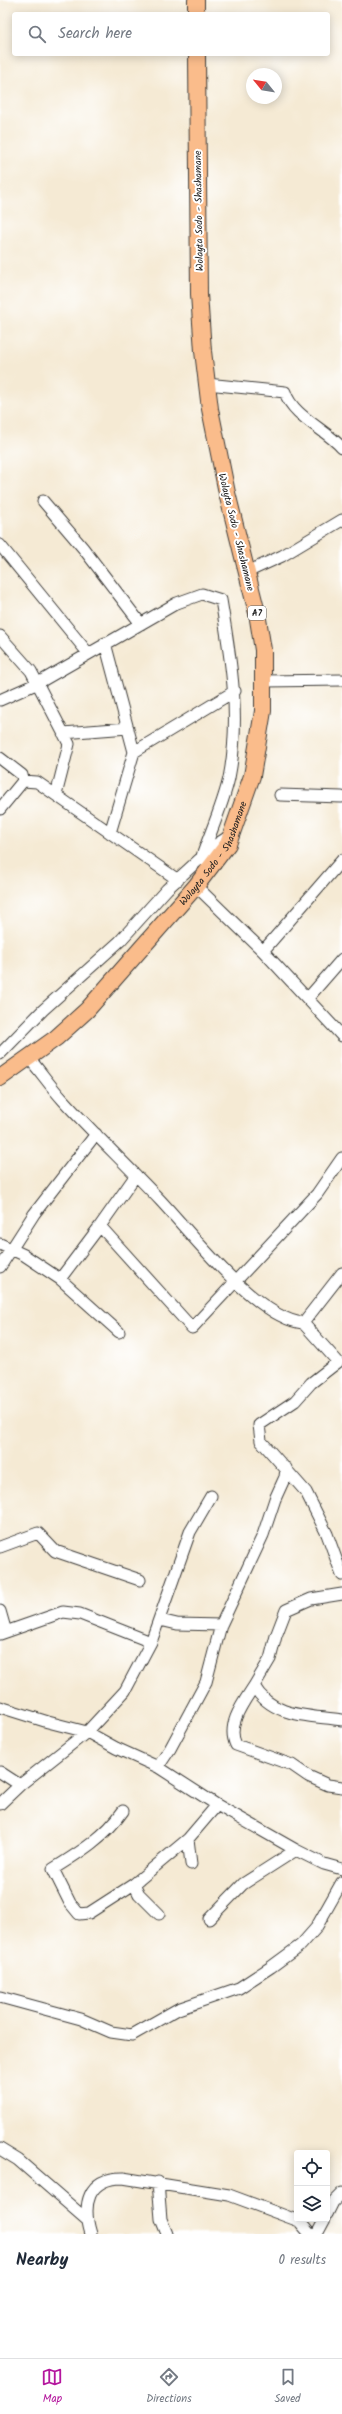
<!DOCTYPE html>
<style>
:root{--surface:#fff;--page:#f2f2f3;--text:#1f2937;--muted:#747a83;--line:#e0e1e3;--accent:#b5179e}
body{margin:0;font-family:Kalam,sans-serif;background:var(--page);color:var(--text)}
.controls{position:absolute;right:12px;bottom:12px;display:grid;overflow:hidden;border-radius:4px;box-shadow:0 2px 10px #0003}
.controls button{width:36px;height:36px;display:grid;place-items:center;padding:0;border:0;border-bottom:1px solid var(--line);background:var(--surface);color:var(--text);font:20px sans-serif}
.compass{position:absolute;left:246px;top:68px;width:36px;height:36px;border-radius:50%;background:var(--surface);box-shadow:0 2px 10px #0003;rotate:300deg}
.list{margin:0;padding:0;list-style:none}
h2{display:flex;justify-content:space-between;align-items:center;height:52px;margin:0;padding:0 16px;font-size:17px}
h2 small{font-size:13px;font-weight:400;color:var(--muted)}
.icon{flex:none;width:22px;height:22px;fill:none;stroke:currentColor;stroke-width:2;stroke-linecap:round;stroke-linejoin:round}
.map{position:relative;flex:none;width:342px;height:2234px;overflow:hidden}
.search{position:absolute;background:var(--surface);box-shadow:0 2px 10px #0003;left:12px;right:12px;top:12px;height:44px;display:flex;align-items:center;gap:10px;box-sizing:border-box;padding:0 14px;border-radius:4px;color:var(--muted);font-size:15px}
.sheet{height:124px;background:var(--surface)}
nav{display:flex;justify-content:space-around;align-items:center;box-sizing:border-box;height:56px;border-top:1px solid var(--line);background:var(--surface);font-size:11px;color:var(--muted)}
nav a{display:grid;justify-items:center;gap:2px}
nav .on{color:var(--accent)}
.map>svg:first-child{display:block}
.lines{fill:none;stroke-linecap:round;stroke-linejoin:round}
.minor-casing{stroke:#3d3b38;stroke-width:13}
.highway-casing{stroke:#3d3b38;stroke-width:18}
.minor{stroke:#fff;stroke-width:11}
.highway{stroke:#fabc8b;stroke-width:16}
.labels{text-anchor:middle;stroke-width:4;stroke-linejoin:round;paint-order:stroke}
.shield{fill:#fff;stroke:#606060;stroke-width:1}
.shield-label{font-size:9px;font-weight:bold;fill:#1c1c1c}
.street-label{font-size:10px;fill:#1c1c1c;stroke:#fff}
</style>
<div class="map">
<svg width="342" height="2234" viewBox="0 0 342 2234">
<rect width="100%" height="100%" fill="#fff"/>
<filter id="ink" filterUnits="userSpaceOnUse"><feTurbulence type="fractalNoise" baseFrequency=".025" numOctaves="2"/><feDisplacementMap in="SourceGraphic" scale="8" xChannelSelector="R" yChannelSelector="G"/><feConvolveMatrix kernelMatrix="1 2 1 2 8 2 1 2 1" color-interpolation-filters="sRGB"/></filter>
<filter id="wash" filterUnits="userSpaceOnUse"><feTurbulence type="fractalNoise" baseFrequency=".012" numOctaves="4" result="noise"/><feDisplacementMap in="SourceGraphic" scale="16" xChannelSelector="R" yChannelSelector="G"/><feGaussianBlur stdDeviation="0.9" result="paint"/><feColorMatrix in="noise" values="0 0 0 0 0 0 0 0 0 0 0 0 0 0 0 0 0 1.4 0 .05"/><feComposite in="paint" operator="in"/></filter>
<g filter="url(#wash)">
<rect width="100%" height="100%" fill="#f5ead4"/>
</g>
<g filter="url(#ink)">
<g class="lines">
<!-- minor casing -->
<g class="minor-casing">
<path id="minor" d="M207 384 285 392C293 417 326 429 342 448
M43 501 83 548 141 624
M0 545 88 653
M247 572 282 556 342 520
M0 636 31 671 69 744 56 795
M105 643 134 752 110 833
M265 681 342 680
M0 700 38 683 177 603 202 594 221 600C231 660 241 718 229 778 223 805 210 833 201 859
M63 733 128 728
M134 752 235 691
M0 758 22 775 23 781
M280 795 342 797
M0 809 23 781 37 782 178 880
M196 886 263 951 342 1036
M263 951 342 860
M308 998 342 959
M0 1054 43 1010 120 941 167 889 214 846 231 835
M29 1058C40 1071 51 1087 63 1100 94 1134 128 1166 160 1200 192 1234 256 1318 303 1323
M100 1226 136 1175
M0 1244 24 1255 60 1279 100 1226 192 1328 317 1194 342 1158
M0 1267 34 1214 96 1134
M342 1273 303 1323 338 1362 311 1383 295 1401 259 1425 261 1441 306 1492 327 1534 342 1575
M60 1279 119 1332
M0 1547 38 1533 55 1551 140 1580
M342 1594 311 1599 286 1610 276 1636 270 1659 254 1686C272 1718 309 1715 342 1720
M0 1611 6 1632
M160 1620 177 1624 221 1625 263 1535 275 1499 285 1477 286 1468
M0 1634 63 1612 80 1614 151 1642
M254 1686C243 1703 226 1725 236 1745L292 1765 308 1776 328 1785 342 1787
M0 1707 48 1722 87 1732 116 1748 158 1767 217 1805 296 1850 324 1864 342 1869
M158 1767 170 1749 206 1682 221 1625
M0 1772 20 1785 87 1732 125 1691 151 1642 190 1532 211 1496
M0 1804 20 1785
M123 1811C106 1836 79 1853 53 1869L70 1903 79 1914 89 1913 134 1884 188 1839 217 1805
M188 1839 191 1864
M134 1884 139 1894 159 1914
M209 1919 243 1884 296 1850
M0 1997 81 2019 111 2032 132 2035 178 2009 239 1988 271 1967 301 1945 316 1928 342 1882
M0 2149 18 2160 86 2219
M158 2182 161 2219 167 2234
M327 2214 333 2202 342 2193
M91 2234C82 2205 87 2178 123 2178L229 2195 299 2221 310 2234
M317 2234 325 2219"/>
</g>
<!-- highway casing -->
<g class="highway-casing">
<g id="highway">
<path d="M196 0V14"/>
<path id="s1" d="M0 1078 56 1038 87 1010 196 886 228 844 252 776 263 711V650L257 613 227 493 210 409 203 351 199 294 197 54"/>
</g>
</g>
<!-- minor -->
<use href="#minor" class="minor"/>
<!-- highway -->
<use href="#highway" class="highway"/>
</g>
</g>
<g class="labels">
<!-- shield labels -->
<rect class="shield" x="248" y="606" width="18" height="14" rx="3"/>
<g class="shield-label">
<text x="257" y="616">A7</text>
</g>
<!-- street labels -->
<g class="street-label">
<text transform="translate(198 211) rotate(-91)" y="4">Wolayta Sodo - Shashamane</text>
<text transform="translate(237 532) rotate(76)" y="4">Wolayta Sodo - Shashamane</text>
<text dy="4" stroke="none"><textPath href="#s1" startOffset="313">Wolayta Sodo - Shashamane</textPath></text>
</g>
</g>
</svg>
<div class="controls">
<button><svg class="icon" aria-label="locate" viewBox="0 0 24 24"><circle cx="12" cy="12" r="6"/><path d="M12 2v4M12 18v4M2 12h4M18 12h4"/></svg></button>
<button><svg class="icon" aria-label="layers" viewBox="0 0 24 24"><path d="M12 4l9 5-9 5-9-5zM3 14l9 5 9-5"/></svg></button>
</div>
<svg class="compass" viewBox="-18 -18 36 36"><path d="M0-13l5 13h-10z" fill="#e53935"/><path d="M0 13l5-13h-10z" fill="#747a83"/></svg>
<div class="search"><svg class="icon" aria-label="search" viewBox="0 0 24 24"><circle cx="10" cy="10" r="6"/><path d="M15 15l6 6"/></svg>Search here</div>
</div>
<section class="sheet">
<h2>Nearby<small>0 results</small></h2>
<ul class="list">
</ul>
</section>
<nav>
<a class="on"><svg class="icon" aria-label="map" viewBox="0 0 24 24"><path d="M3 6l6-2 6 2 6-2v14l-6 2-6-2-6 2zM9 4v14M15 6v14"/></svg>Map</a>
<a><svg class="icon" aria-label="directions" viewBox="0 0 24 24"><path d="M12 3l9 9-9 9-9-9zM9 14v-3h6M13 9l2 2-2 2"/></svg>Directions</a>
<a><svg class="icon" aria-label="saved" viewBox="0 0 24 24"><path d="M7 4h10v16l-5-4-5 4z"/></svg>Saved</a>
</nav>
